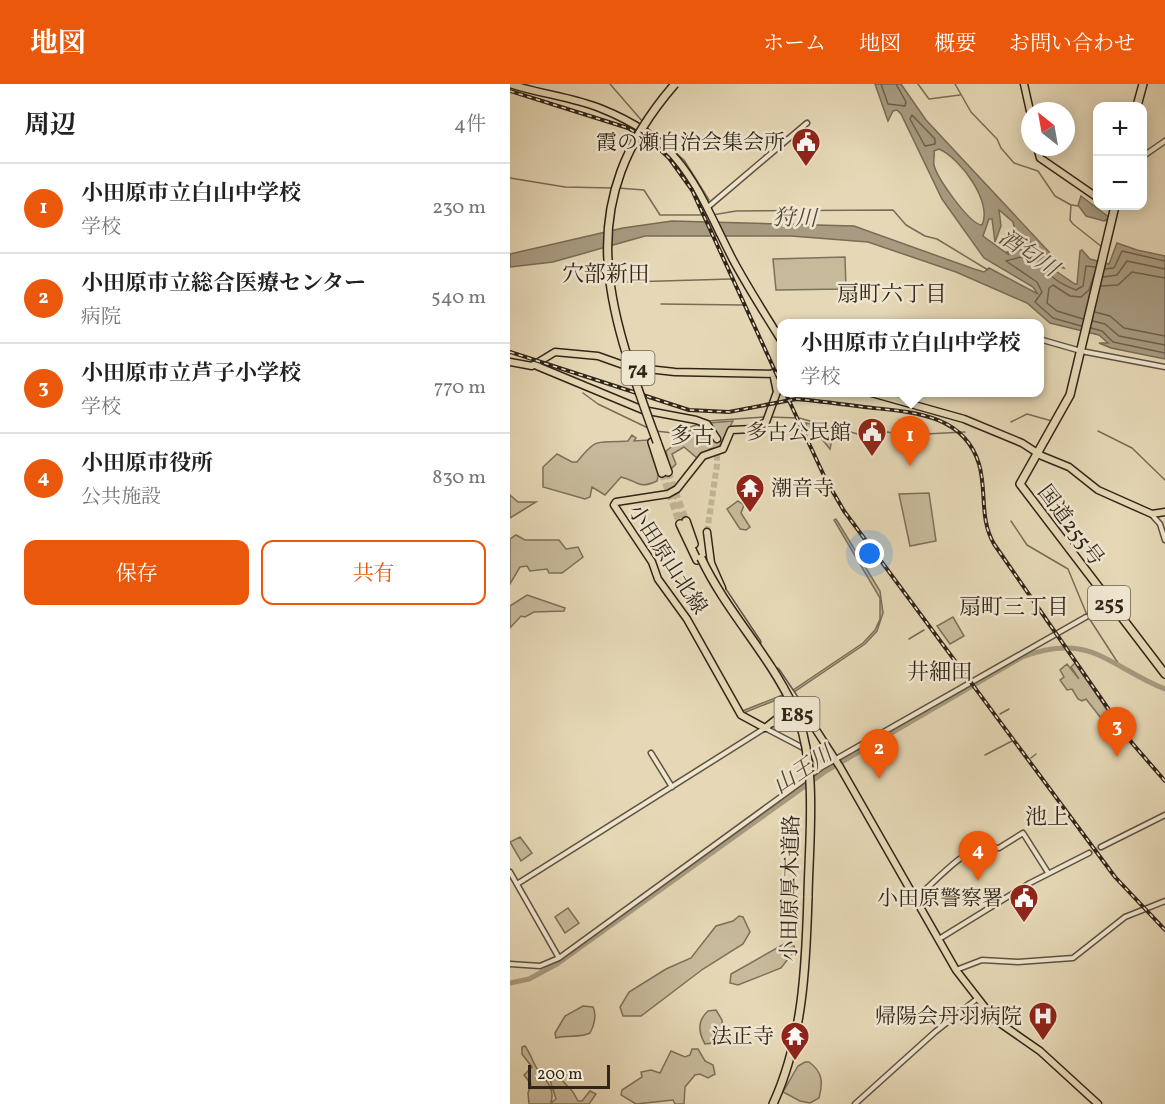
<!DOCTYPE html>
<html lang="ja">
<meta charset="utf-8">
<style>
:root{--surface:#fff;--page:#f6f6f6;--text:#222;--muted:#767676;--line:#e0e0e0;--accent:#ea580c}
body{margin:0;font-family:Vollkorn,"Noto Serif JP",serif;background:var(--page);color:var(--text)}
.controls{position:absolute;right:18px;top:18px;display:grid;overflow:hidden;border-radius:12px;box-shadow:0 3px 15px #0003}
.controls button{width:54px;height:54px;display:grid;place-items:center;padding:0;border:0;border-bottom:2px solid var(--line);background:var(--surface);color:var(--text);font:30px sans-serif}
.compass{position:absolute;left:511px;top:18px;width:54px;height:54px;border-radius:50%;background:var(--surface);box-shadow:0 3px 15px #0003;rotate:329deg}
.scale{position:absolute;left:18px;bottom:15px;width:82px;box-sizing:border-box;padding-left:6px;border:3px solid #312519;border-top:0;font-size:16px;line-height:21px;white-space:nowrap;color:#312519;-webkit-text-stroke:4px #efe6d0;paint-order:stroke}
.you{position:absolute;left:360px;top:470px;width:21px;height:21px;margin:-15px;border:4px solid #fff;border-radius:50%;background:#1a73e8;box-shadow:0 0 0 9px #1a73e833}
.badge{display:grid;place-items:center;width:39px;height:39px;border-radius:50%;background:var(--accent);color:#fff;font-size:20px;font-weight:700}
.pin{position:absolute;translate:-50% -50px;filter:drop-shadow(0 2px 3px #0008)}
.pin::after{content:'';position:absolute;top:32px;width:21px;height:18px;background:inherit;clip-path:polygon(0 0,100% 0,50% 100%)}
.popup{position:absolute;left:267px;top:235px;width:267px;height:78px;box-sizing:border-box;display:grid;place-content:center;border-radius:12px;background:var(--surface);filter:drop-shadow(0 2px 4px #0005);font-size:20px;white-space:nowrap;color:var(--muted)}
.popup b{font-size:22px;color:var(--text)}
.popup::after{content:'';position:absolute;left:50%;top:100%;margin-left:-12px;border:12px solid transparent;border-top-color:var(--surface)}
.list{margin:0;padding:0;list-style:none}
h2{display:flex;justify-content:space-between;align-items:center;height:78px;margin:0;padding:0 24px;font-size:26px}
h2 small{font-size:20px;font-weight:400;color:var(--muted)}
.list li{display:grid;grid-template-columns:39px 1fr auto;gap:18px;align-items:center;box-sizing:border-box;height:90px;padding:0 24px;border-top:2px solid var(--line)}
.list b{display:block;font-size:22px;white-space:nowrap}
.list p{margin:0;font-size:20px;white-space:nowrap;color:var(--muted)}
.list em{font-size:20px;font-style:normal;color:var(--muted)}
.actions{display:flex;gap:12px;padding:18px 24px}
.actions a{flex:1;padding:14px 0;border:2px solid var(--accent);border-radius:12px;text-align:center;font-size:21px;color:var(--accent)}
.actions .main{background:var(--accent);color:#fff}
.map{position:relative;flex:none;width:655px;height:1020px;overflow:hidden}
header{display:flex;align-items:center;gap:36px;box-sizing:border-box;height:84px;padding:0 30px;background:var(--accent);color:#fff}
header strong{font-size:28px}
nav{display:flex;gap:33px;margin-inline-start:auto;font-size:21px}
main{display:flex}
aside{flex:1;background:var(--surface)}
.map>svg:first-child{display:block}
.green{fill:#c7ba9b;stroke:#7c705a;stroke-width:1.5}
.water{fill:#a89b81;stroke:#786c57;stroke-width:1.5;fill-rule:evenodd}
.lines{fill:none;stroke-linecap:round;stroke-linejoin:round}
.shore{stroke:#6c604d;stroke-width:1.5}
.stream{stroke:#786c57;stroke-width:1.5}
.river{stroke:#a89b81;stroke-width:5}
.minor-tunnel{stroke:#c2b497;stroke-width:4;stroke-dasharray:4 2;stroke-linecap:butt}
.major-tunnel{stroke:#c2b497;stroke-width:6;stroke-dasharray:6 3;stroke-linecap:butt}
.highway-tunnel{stroke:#c2b497;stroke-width:7;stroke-dasharray:7 3.5;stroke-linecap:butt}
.minor-casing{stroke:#5e5240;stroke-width:7}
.major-casing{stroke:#312519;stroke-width:9}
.highway-casing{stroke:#312519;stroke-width:10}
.minor{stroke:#efe6d0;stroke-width:4}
.major{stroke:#e6d8b6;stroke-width:6}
.highway{stroke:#e6d8b6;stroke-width:7}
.rail-casing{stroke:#312519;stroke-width:4}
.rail{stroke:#efe6d0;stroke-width:1.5;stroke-dasharray:4.5;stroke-linecap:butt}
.highway-bridge-casing{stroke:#312519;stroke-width:10;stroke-linecap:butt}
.highway-bridge{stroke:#e6d8b6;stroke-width:7}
.labels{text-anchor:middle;stroke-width:5;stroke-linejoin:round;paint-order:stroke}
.shield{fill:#efe6d0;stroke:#6a5f50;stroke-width:1.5}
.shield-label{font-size:20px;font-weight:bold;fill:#312519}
.poi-label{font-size:21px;fill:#312519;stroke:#efe6d0;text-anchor:end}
.street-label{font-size:21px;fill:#312519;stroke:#efe6d0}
.water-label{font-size:22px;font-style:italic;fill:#554838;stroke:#efe6d0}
.neighbourhood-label{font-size:22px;fill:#312519;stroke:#efe6d0}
</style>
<header>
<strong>地図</strong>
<nav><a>ホーム</a><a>地図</a><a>概要</a><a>お問い合わせ</a></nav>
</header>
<main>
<aside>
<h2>周辺<small>4件</small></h2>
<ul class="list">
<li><span class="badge">1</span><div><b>小田原市立白山中学校</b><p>学校</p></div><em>230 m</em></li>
<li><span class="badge">2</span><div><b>小田原市立総合医療センター</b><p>病院</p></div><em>540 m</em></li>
<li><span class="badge">3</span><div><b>小田原市立芦子小学校</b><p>学校</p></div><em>770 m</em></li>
<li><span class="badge">4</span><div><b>小田原市役所</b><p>公共施設</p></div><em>830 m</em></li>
</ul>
<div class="actions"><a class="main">保存</a><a>共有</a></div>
</aside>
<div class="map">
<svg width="655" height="1020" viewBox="0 0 655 1020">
<rect width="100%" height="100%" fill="#e6d8b6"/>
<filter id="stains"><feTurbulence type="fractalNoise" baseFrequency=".00333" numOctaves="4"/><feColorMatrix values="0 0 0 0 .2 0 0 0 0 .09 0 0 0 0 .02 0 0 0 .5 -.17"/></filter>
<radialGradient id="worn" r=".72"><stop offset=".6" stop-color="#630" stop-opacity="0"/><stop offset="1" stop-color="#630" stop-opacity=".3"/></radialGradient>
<!-- green -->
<path class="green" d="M335 173 336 205 266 206 263 175Z
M223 337 209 363 200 365 187 374 174 363 162 370 166 380 160 386 156 367 173 354 170 351 198 339Z
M296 339 315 343 314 347 322 356 320 365 306 348 297 345Z
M122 351 126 354 124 357 138 356 149 388 147 397C127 406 129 397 111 393L95 411 82 403 80 413 75 415 33 403V383L47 370 62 378H67C88 351 87 360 118 357Z
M419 409 426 457 400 462 389 410Z
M0 411 8 418H26L0 434Z
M228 417 234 421 231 429 240 443 236 446 230 445 217 425Z
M326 435 370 507 373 529 367 547 355 560 281 610 231 630 230 628 280 608 353 559 365 546 370 535V514L324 436Z
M6 451 15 456H49L56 465 68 463 73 473 52 489H39L37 485 20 487 17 482 10 483 0 500V455Z
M17 511 55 524 54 527 24 528 15 533 11 532 0 544V522Z
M443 533 454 552 440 560 427 542Z
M565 579 599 629H595L599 634 594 638 576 615 572 617 568 615 562 605 557 606 550 596 554 593 550 586 557 580 569 595 561 583Z
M10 753 22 769 11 777 0 758Z
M58 824 69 839 55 849 45 833Z
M229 832 233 833 240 848 233 860 193 885 131 932H113L110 923 119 908 156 885 181 874 206 842 223 837Z
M274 860 284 862 285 866 271 884 228 901 220 899 221 890Z
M73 922 83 923C87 931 84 942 80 949 71 954 58 951 46 954L45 949 55 932Z
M206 926 212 936 213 953 204 959 195 960C188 948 188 936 198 927Z
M15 962C21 970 24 982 30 989 37 998 45 1004 41 1019L46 1015 40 996 49 993 63 1008 68 1017H72L80 1007 86 1010 79 1020H19L18 1009 21 1000 14 991 22 983 12 970V963Z
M182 965H188L195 977 203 981 205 990 198 994 190 990 185 991 175 1003 174 1020H165L163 1016 126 1020 111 1011 112 1006 132 993 131 988 141 986 150 989 161 967 175 973 180 971Z
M295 978H299C313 988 313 999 309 1014L300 1019 290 1017 273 1008 288 982Z"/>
<!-- water -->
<path class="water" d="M365 0H391L416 36 554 184 537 181 565 200H567L570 167 572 166 580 175 599 180 607 159 627 166 655 172V275L601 264 589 259H598L589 251 540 239 517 219 446 188 358 158 281 152H135L43 178 0 183V170L113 144 162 137 344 142 464 185 474 188 479 184 528 210 523 203 474 174 432 115 391 30 387 26 383 27 378 37ZM429 65C450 74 483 118 472 141 460 141 427 94 424 81 423 77 425 72 424 67ZM489 126 503 138 507 155 512 152 513 160 517 162 518 157C524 159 526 167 523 173L510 165 504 169 497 168 499 171 473 152 479 135H482L485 158 491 142Z
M571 112 600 134 594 137 576 132 568 121Z"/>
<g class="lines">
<!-- shore -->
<path class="shore" d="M371 0 378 20 395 22 396 18 386 0
M402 31 425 55V60L415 62 400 35Z
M595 185 604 184 612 167 655 177
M593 193 607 191 617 177 655 185
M591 202 608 201 622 188 655 194
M585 228 600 232 614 244 655 252
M573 235 547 227 537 219 539 204 543 201 560 212 571 213 579 206 584 191
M583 237 595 240 609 252 655 261
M571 242 543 234 525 218 532 208 527 198 496 177 511 173 524 179 534 172 537 175C530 190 553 201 566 206L573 202 576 182 585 183
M581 244 592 247 603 258 655 269"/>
<!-- stream -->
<path class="stream" d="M100 0 133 38
M408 0 419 15 450 11
M445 0 461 28 487 55 491 64 504 79 528 87 545 112 561 121 560 136 563 140 592 163
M137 44 174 76 199 116
M0 94 55 103 103 104
M108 104 134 106 150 131H197
M562 121 568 122
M202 131 226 127 383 126 396 141 415 152 427 155 478 186
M118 198 221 195
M151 220 233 221
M73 309 88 320 138 344
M259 333 289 334 366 355 377 348 396 351 455 348
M197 337 255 333
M501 338 517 330 542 337
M145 347 164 349 189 340
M588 347 622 364 655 396
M501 437 517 461 558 485 577 531 608 579
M399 555 414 546
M490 630 499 625
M475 671 502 657
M521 674 526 670"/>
<!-- river -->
<path class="river" d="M0 899 19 895 47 880 316 687 512 573C580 547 598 582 655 605"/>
<!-- minor-tunnel -->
<path class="minor-tunnel" d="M579 769 591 763"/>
<!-- major-tunnel -->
<path class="major-tunnel" d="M197 448 207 381V355"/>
<!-- highway-tunnel -->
<path class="highway-tunnel" d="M158 388 176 437
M152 389 170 440"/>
<!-- minor casing -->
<g class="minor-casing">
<path id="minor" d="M632 73 655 57
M198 123 297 39
M337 240H360
M529 255 571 267 655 283
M642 431 650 440 655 456
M212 504 248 558
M579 532 602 522
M267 587 288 618
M141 669 162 703
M591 763 655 731
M0 788 49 874
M7 800 255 644 299 667 312 683
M406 814C424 799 451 767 475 762 479 761 484 764 489 764L513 749 537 787
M429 855 520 799 579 769
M0 880 30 882 49 874 312 683 576 533
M446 886 472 876 508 878 563 874 615 833 655 817
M345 1020 425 948 468 914"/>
</g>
<!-- major casing -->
<g class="major-casing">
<path id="major" d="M0 0C30 10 63 13 92 25 174 58 185 101 222 174 237 202 254 229 271 256
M514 0 520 27
M527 63 530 74 588 114
M0 278 22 282 45 268 88 272 119 283 165 288 271 290
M27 282 133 326 186 336 197 340 207 355
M263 289 267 308 256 338 243 345 221 346 213 365 193 372 167 405 158 410 106 418 104 421 142 478 148 495 177 535 231 631 255 644 288 618 330 683 446 886 484 935 530 967 588 1020
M358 308 454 335 512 359 532 372 559 383 588 406 642 430 655 428
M197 448 201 479 212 504
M263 639 288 625"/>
</g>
<!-- highway casing -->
<g class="highway-casing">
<path id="highway" d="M627 22 633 0
M605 122 560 311 510 400 655 590
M142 358 152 389
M147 358 158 388
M176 437 184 460
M170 440 187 476
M263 1020C293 955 296 882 298 812"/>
</g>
<!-- minor -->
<use href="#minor" class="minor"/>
<!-- major -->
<use href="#major" class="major"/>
<!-- highway -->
<use href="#highway" class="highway"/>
<!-- rail casing -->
<g class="rail-casing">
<path id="rail" d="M0 7 118 44 143 59 159 74 182 106 271 300
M0 268 179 326 219 328 286 315
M275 308 316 396 334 427 605 793 655 846
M286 315C309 317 331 320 354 323 398 328 453 328 469 380 477 407 469 434 484 460L622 659 655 697"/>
</g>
<!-- rail -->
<use href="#rail" class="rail"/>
<!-- highway-bridge casing -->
<g class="highway-bridge-casing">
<path id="highway-bridge" d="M147 358C98 224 59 122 165 0
M191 474C216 527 258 569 283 622 309 676 299 753 298 812"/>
</g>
<!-- highway-bridge -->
<use href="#highway-bridge" class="highway-bridge"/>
</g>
<!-- icons -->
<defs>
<g id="civic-pin" transform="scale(1.5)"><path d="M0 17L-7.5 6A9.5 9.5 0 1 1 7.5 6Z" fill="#8f2418" stroke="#efe6d0"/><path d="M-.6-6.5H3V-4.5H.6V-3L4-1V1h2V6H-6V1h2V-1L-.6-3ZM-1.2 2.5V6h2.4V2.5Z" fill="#fff"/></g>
<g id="temple-pin" transform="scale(1.5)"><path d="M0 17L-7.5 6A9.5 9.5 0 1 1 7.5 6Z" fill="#8f2418" stroke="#efe6d0"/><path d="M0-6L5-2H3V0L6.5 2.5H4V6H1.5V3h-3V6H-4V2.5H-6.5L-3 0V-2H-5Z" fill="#fff"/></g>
<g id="hospital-pin" transform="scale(1.5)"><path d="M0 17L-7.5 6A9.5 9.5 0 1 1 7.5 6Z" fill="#8f2418" stroke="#efe6d0"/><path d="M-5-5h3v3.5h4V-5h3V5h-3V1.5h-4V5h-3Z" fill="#fff"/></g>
</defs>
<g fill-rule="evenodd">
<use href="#civic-pin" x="296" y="58"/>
<use href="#civic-pin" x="362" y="348"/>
<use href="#temple-pin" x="240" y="404"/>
<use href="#civic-pin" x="514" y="814"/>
<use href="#hospital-pin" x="533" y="932"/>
<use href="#temple-pin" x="285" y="952"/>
</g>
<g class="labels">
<!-- shield labels -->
<g class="shield">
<rect x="111.5" y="267" width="33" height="34" rx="4.5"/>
<rect x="578" y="502" width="42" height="34" rx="4.5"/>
<rect x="264.5" y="613" width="45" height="34" rx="4.5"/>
</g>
<g class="shield-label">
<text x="128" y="291">74</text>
<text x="599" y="526">255</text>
<text x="287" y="637">E85</text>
</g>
<!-- poi labels -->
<g class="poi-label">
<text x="275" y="65">霞の瀬自治会集会所</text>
<text x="341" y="355">多古公民館</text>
<text x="261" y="411" text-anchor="start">潮音寺</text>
<text x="493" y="821">小田原警察署</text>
<text x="512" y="939">帰陽会丹羽病院</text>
<text x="264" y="959">法正寺</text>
</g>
<!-- street labels -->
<g class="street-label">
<text transform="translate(561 441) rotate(53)" y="7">国道255号</text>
<text transform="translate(158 475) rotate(57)" y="7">小田原山北線</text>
<text transform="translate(280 804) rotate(-89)" y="7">小田原厚木道路</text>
</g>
<!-- water labels -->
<g class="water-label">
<text transform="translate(285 133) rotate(1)" y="8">狩川</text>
<text transform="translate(519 168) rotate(34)" y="8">酒匂川</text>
<text transform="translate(292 685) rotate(-34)" y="8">山王川</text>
</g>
<!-- neighbourhood labels -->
<g class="neighbourhood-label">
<text x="96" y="197">穴部新田</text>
<text x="382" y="217">扇町六丁目</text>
<text x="182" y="359">多古</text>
<text x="504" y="530">扇町三丁目</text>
<text x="430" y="595">井細田</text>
<text x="537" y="740">池上</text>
</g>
</g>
<rect width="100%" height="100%" filter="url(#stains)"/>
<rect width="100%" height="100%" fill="url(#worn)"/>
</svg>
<div class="controls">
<button>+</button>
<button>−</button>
</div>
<svg class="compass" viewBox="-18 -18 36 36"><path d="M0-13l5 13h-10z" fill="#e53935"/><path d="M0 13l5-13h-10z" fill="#767676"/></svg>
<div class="scale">200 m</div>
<div class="you"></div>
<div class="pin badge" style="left:400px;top:382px">1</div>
<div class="popup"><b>小田原市立白山中学校</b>学校</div>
<div class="pin badge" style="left:369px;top:695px">2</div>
<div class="pin badge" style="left:607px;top:673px">3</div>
<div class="pin badge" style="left:468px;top:797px">4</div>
</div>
</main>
